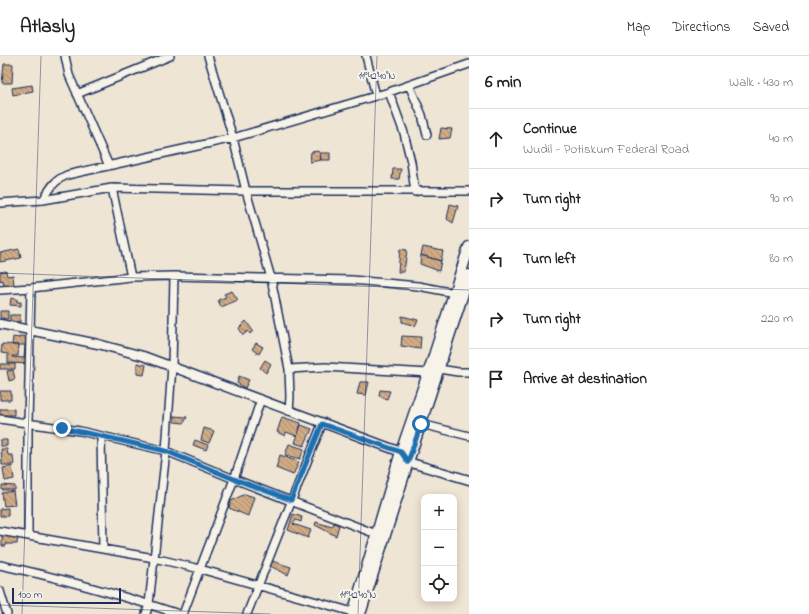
<!DOCTYPE html>
<meta charset="utf-8">
<style>
:root{--surface:#fff;--page:#f6f6f6;--text:#222;--muted:#767676;--line:#e0e0e0}
body{margin:0;font-family:"Indie Flower",sans-serif;background:var(--page);color:var(--text)}
.controls{position:absolute;right:12px;bottom:12px;display:grid;overflow:hidden;border-radius:8px;box-shadow:0 2px 10px #0003}
.controls button{width:36px;height:36px;display:grid;place-items:center;padding:0;border:0;border-bottom:1px solid var(--line);background:var(--surface);color:var(--text);font:20px sans-serif}
.scale{position:absolute;left:12px;bottom:10px;width:109px;box-sizing:border-box;padding-left:4px;border:2px solid #1b2f5e;border-top:0;font-size:11px;line-height:14px;white-space:nowrap;color:#1b2f5e;-webkit-text-stroke:3px #f7f3e8;paint-order:stroke}
.stop{position:absolute;width:12px;height:12px;margin:-9px;border:3px solid #1f6fb2;border-radius:50%;background:#fff}
.stop.end{background:#1f6fb2;border-color:#fff;box-shadow:0 1px 4px #0008}
.list{margin:0;padding:0;list-style:none}
h2{display:flex;justify-content:space-between;align-items:center;height:52px;margin:0;padding:0 16px;font-size:17px}
h2 small{font-size:13px;font-weight:400;color:var(--muted)}
.list li{display:grid;grid-template-columns:26px 1fr auto;gap:12px;align-items:center;box-sizing:border-box;height:60px;padding:0 16px;border-top:1px solid var(--line)}
.list b{display:block;font-size:15px;white-space:nowrap}
.list p{margin:0;font-size:13px;white-space:nowrap;color:var(--muted)}
.list em{font-size:13px;font-style:normal;color:var(--muted)}
.icon{flex:none;width:22px;height:22px;fill:none;stroke:currentColor;stroke-width:2;stroke-linecap:round;stroke-linejoin:round}
.map{position:relative;flex:none;width:469px;height:558px;overflow:hidden}
header{display:flex;align-items:center;gap:24px;box-sizing:border-box;height:56px;padding:0 20px;background:var(--surface);border-bottom:1px solid var(--line)}
header strong{font-size:19px}
nav{display:flex;gap:22px;margin-inline-start:auto;font-size:14px}
main{display:flex}
aside{flex:1;background:var(--surface)}
.map>svg:first-child{display:block}
.building{fill:url(#building-back-hatch);stroke:#1b2f5e}
.lines{fill:none;stroke-linecap:round;stroke-linejoin:round}
.minor-casing{stroke:#1b2f5e;stroke-width:10}
.tertiary-casing{stroke:#1b2f5e;stroke-width:11}
.primary-casing{stroke:#1b2f5e;stroke-width:13}
.minor{stroke:#f7f3e8;stroke-width:7}
.tertiary{stroke:#f7f3e8;stroke-width:8}
.primary{stroke:#f7f3e8;stroke-width:10}
.route{stroke:#1f6fb2;stroke-width:5}
.ticks{fill:none;stroke:#1b2f5e;stroke-width:1;stroke-opacity:0.45}
.ticks-label{font-size:10px;text-anchor:middle;fill:#1b2f5e;stroke:#f7f3e8;stroke-width:4;stroke-linejoin:round;paint-order:stroke}
</style>
<header>
<strong>Atlasly</strong>
<nav><a>Map</a><a>Directions</a><a>Saved</a></nav>
</header>
<main>
<div class="map">
<svg width="469" height="558" viewBox="0 0 469 558">
<defs>
<pattern id="building-back-hatch" width="6" height="6" patternUnits="userSpaceOnUse"><rect width="6" height="6" fill="#d1ab83"/><path d="M-1 5l2 2M0 0l6 6M5-1l2 2" fill="none" stroke="#a98c6e"/></pattern>
</defs>
<rect width="100%" height="100%" fill="#efe5d4"/>
<filter id="ink" filterUnits="userSpaceOnUse"><feTurbulence type="fractalNoise" baseFrequency=".025" numOctaves="2"/><feDisplacementMap in="SourceGraphic" scale="8" xChannelSelector="R" yChannelSelector="G"/><feConvolveMatrix kernelMatrix="1 2 1 2 8 2 1 2 1" color-interpolation-filters="sRGB"/></filter>
<g filter="url(#ink)">
<!-- building -->
<path class="building" d="M4 8H13L12 27H2Z
M32 29 33 35 13 39 12 32Z
M441 72 452 73 450 82 439 83Z
M319 95 321 104 310 106 311 96Z
M320 97H330V104H321Z
M393 113H401L399 123H392Z
M450 148 458 150 453 167 447 163Z
M423 191 443 195 441 205 421 199Z
M19 193 21 202 0 206V197Z
M400 193 407 194 404 216H398Z
M421 199 441 205 439 215 420 208Z
M6 215 7 220 13 219 14 229 4 231 3 224 0 225V216Z
M232 235 238 244 221 251 218 244 226 241 224 238Z
M11 242 17 243V246H21V250L10 249Z
M0 255H8V263L0 262Z
M10 259H20V266L10 265Z
M402 260 418 264 415 270 402 266Z
M246 265 253 275 250 278 248 275 243 279 239 272Z
M20 280 32 281 31 308 8 307V298L1 297 2 288 19 289 18 300H12V301L24 302 25 289H12L13 281 20 282Z
M402 280 421 281 420 293 401 290Z
M256 287 263 291 259 298 252 293Z
M265 304 271 308 266 317 260 312Z
M137 307 146 309 144 319 137 318Z
M0 308H15V313H0Z
M13 314 15 323 9 325 7 315Z
M239 320 249 324 245 332 237 327Z
M360 326H369L366 339 357 338Z
M380 334 390 335 387 343 379 340Z
M0 335H11V344H0Z
M0 353H14V359H0Z
M174 360 187 361 184 367 174 366Z
M282 361 301 367 297 380 286 376 285 380 277 376Z
M301 369 312 373 304 390 295 387Z
M204 372 214 375 209 387 201 384Z
M0 384H7V390H0Z
M195 384 208 389 206 394 193 389Z
M289 388 304 393 300 403 285 399Z
M1 393H7L8 399H13L14 409H2Z
M280 399 299 406 293 419 276 412Z
M12 410 14 423 5 425 3 412Z
M2 429 15 430V434H2Z
M13 435 15 449 4 450 2 437Z
M245 438 254 441 248 460 229 452 231 445Z
M8 452V460H0V453Z
M293 458 302 461 301 466 296 464 293 468 311 474 308 482 288 474Z
M316 466 332 471 334 467 339 469 336 480 315 469Z
M2 478 18 479 17 488H6V490H2Z
M272 505 291 511 288 519 270 510Z"/>
<g class="lines">
<!-- minor casing -->
<g class="minor-casing">
<path id="minor" d="M65 0 69 19 109 110
M208 0 233 82 246 135 271 222 289 313 290 341 289 355
M366 0 376 40
M409 29 422 59 427 79
M389 36 404 77 411 106 415 136
M77 38 170 0
M112 132 131 221
M43 144C51 132 53 125 67 119L233 82 389 36 469 8
M0 147 43 144 112 132 246 135H469
M0 234 31 232 131 221 174 220 352 224 418 230 455 237
M289 313 325 311 429 317
M439 313 458 316H469
M0 363 80 375 166 395 234 423 376 478
M421 368 469 380
M101 380 103 493
M0 475 154 502 200 513 353 556
M28 480V367L31 232
M0 509C61 522 120 539 179 558
M0 535 7 558
M146 558 149 548 166 395 172 310 174 220
M183 558 234 423 261 343
M247 558 322 368"/>
</g>
<!-- tertiary casing -->
<g class="tertiary-casing">
<path id="tertiary" d="M0 268 98 288 143 300 401 396 408 406 469 424"/>
</g>
<!-- primary casing -->
<g class="primary-casing">
<path id="primary" d="M353 558 401 396 431 309 469 191
M360 558 408 406 469 219"/>
</g>
<!-- minor -->
<use href="#minor" class="minor"/>
<!-- tertiary -->
<use href="#tertiary" class="tertiary"/>
<!-- primary -->
<use href="#primary" class="primary"/>
</g>
</g>
<g class="lines" filter="url(#ink)">
<!-- route -->
<path class="route" d="M62 372 101 380 166 395 234 423 291 444 322 368 401 396 408 406 421 368"/>
</g>
<!-- ticks -->
<path class="ticks" d="M0 217 469 234M0 549 271 558M22 558 41 0M358 558 377 0"/>
<g class="ticks-label">
<text x="377" y="23">11°42'40"N</text>
<text x="358" y="542">11°42'40"N</text>
</g>
</svg>
<div class="controls">
<button>+</button>
<button>−</button>
<button><svg class="icon" aria-label="locate" viewBox="0 0 24 24"><circle cx="12" cy="12" r="6"/><path d="M12 2v4M12 18v4M2 12h4M18 12h4"/></svg></button>
</div>
<div class="scale">100 m</div>
<div class="stop" style="left:421px;top:368px"></div>
<div class="stop end" style="left:62px;top:372px"></div>
</div>
<aside>
<h2>6 min<small>Walk · 430 m</small></h2>
<ul class="list">
<li><svg class="icon" aria-label="ahead" viewBox="0 0 24 24"><path d="M12 20V5M6 11l6-6 6 6"/></svg><div><b>Continue</b><p>Wudil - Potiskum Federal Road</p></div><em>40 m</em></li>
<li><svg class="icon" aria-label="right" viewBox="0 0 24 24"><path d="M7 20v-9h11M14 6l5 5-5 5"/></svg><div><b>Turn right</b></div><em>90 m</em></li>
<li><svg class="icon" aria-label="left" viewBox="0 0 24 24"><path d="M17 20v-9H6M10 6l-5 5 5 5"/></svg><div><b>Turn left</b></div><em>80 m</em></li>
<li><svg class="icon" aria-label="right" viewBox="0 0 24 24"><path d="M7 20v-9h11M14 6l5 5-5 5"/></svg><div><b>Turn right</b></div><em>220 m</em></li>
<li><svg class="icon" aria-label="arrive" viewBox="0 0 24 24"><path d="M6 21V4h12l-3 4 3 4H6"/></svg><div><b>Arrive at destination</b></div></li>
</ul>
</aside>
</main>
